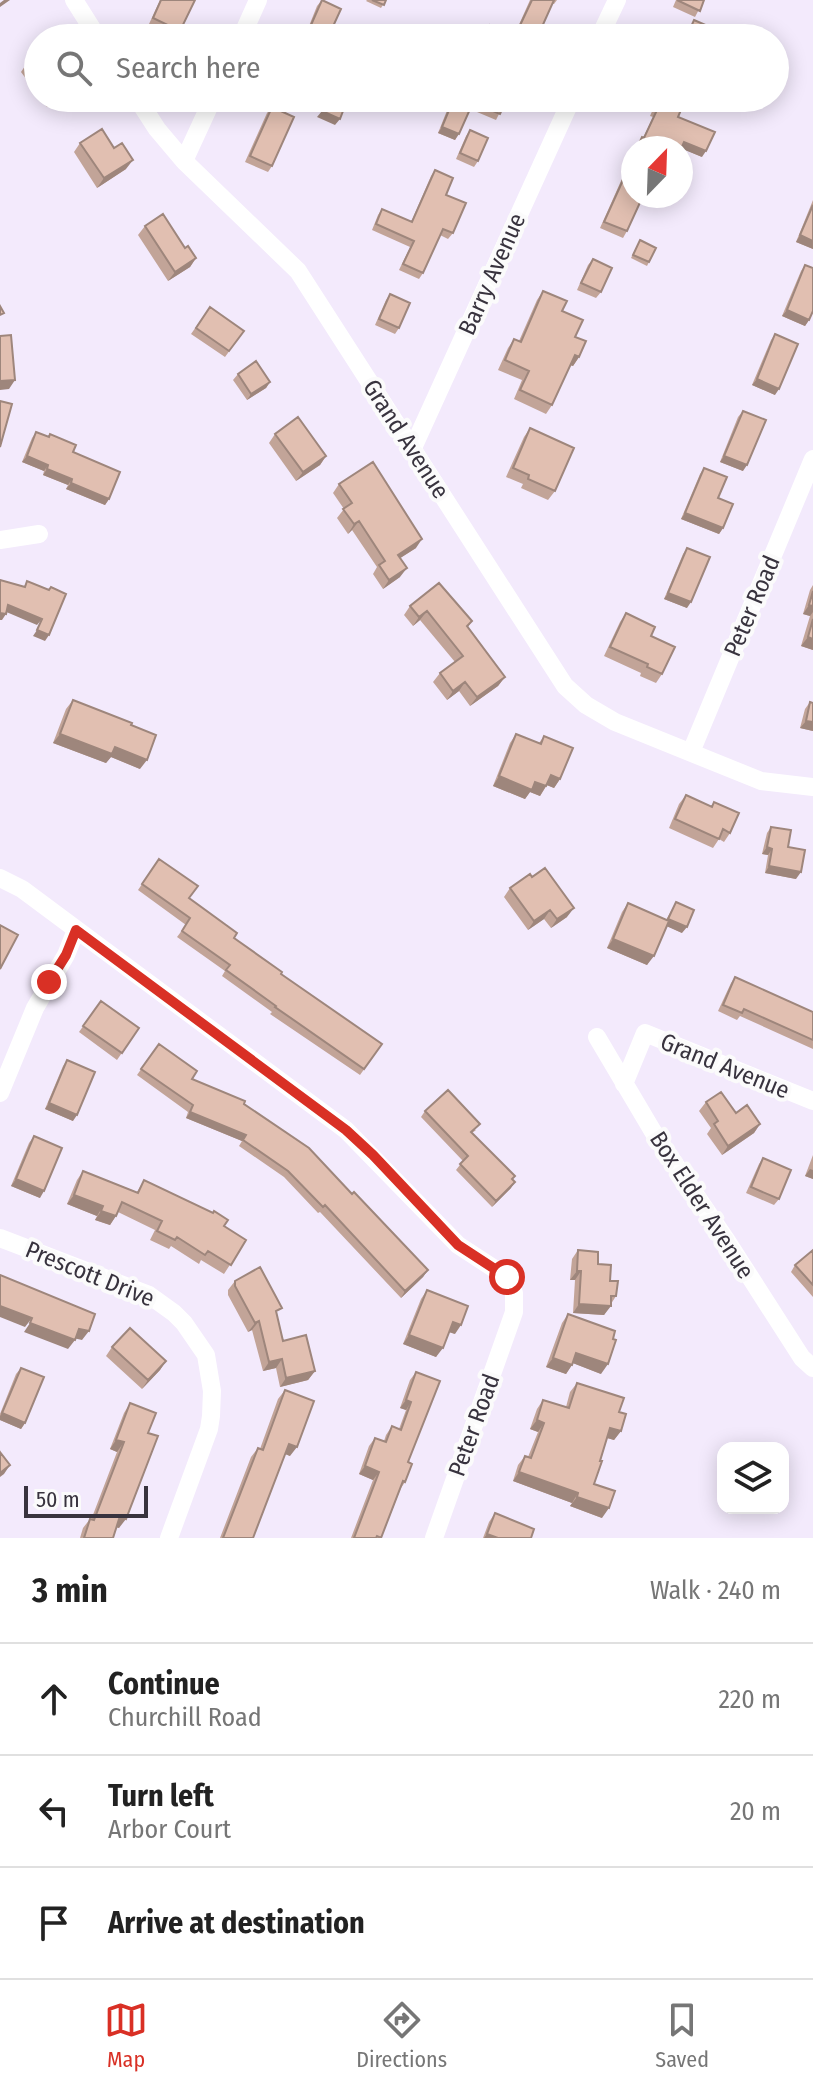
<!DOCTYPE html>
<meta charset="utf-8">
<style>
:root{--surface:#fff;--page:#f2f2f2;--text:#222;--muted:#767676;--line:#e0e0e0;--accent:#d93025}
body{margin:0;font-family:"Fira Sans Condensed",sans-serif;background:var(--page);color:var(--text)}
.controls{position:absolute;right:24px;bottom:24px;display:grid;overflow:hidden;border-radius:16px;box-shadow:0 4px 20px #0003}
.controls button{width:72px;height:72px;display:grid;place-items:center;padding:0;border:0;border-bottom:2px solid var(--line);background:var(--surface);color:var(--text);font:40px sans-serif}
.compass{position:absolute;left:621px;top:136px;width:72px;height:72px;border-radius:50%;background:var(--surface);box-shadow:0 4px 20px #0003;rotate:23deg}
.scale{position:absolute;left:24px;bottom:20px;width:124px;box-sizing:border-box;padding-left:8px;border:4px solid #38333e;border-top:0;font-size:22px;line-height:28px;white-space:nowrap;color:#38333e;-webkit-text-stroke:6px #fbfbfb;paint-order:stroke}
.stop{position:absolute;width:24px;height:24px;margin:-18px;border:6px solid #d93025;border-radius:50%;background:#fff}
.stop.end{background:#d93025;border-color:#fff;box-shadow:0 2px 8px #0008}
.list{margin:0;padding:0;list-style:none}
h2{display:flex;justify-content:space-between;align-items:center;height:104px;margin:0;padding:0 32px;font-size:34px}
h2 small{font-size:26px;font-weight:400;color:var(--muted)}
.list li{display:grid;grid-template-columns:52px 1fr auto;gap:24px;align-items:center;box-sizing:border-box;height:112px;padding:0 32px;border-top:2px solid var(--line)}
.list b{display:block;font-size:30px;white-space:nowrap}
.list p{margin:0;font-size:26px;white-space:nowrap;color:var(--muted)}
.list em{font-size:26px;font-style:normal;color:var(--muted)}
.icon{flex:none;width:44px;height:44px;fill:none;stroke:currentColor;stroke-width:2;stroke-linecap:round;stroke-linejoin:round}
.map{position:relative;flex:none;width:813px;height:1538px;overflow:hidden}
.search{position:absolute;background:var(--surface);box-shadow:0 4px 20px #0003;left:24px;right:24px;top:24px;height:88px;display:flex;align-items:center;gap:20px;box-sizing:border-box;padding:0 28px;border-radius:44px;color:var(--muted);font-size:30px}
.sheet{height:440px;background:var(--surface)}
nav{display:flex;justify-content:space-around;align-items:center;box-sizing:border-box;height:112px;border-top:2px solid var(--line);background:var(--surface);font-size:22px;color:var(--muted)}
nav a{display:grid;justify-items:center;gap:4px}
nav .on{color:var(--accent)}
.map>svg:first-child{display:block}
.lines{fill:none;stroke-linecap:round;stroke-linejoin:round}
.minor{stroke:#fff;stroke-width:18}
.wall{fill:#c2a498}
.shaded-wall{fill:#9e867c}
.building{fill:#e1bfb1;stroke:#9e867c;stroke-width:2}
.route{stroke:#d93025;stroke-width:10}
.labels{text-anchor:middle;stroke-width:8;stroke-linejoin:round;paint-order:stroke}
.street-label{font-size:24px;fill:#38333e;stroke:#fbfbfb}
</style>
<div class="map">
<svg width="813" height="1538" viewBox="0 0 813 1538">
<rect width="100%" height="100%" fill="#f3eafc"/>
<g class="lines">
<!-- minor -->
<path class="minor" d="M74 0 98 38
M241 38 258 0
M599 38 617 0
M137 98 157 129 184 161 298 271 565 686 586 705 615 722 761 781 813 787
M184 161 213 98
M412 450 572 98
M0 540 39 534
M691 752 813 459
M0 878 22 889 346 1130 458 1245 507 1277 514 1293V1312L434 1538
M597 1037 655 1135 727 1241 802 1358 813 1368
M624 1084 645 1033 813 1101
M0 1093 35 1008 66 955 76 930
M0 1238 149 1295 174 1313 184 1323 206 1355 212 1391 211 1416 209 1429 169 1538"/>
</g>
<!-- wall -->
<path class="wall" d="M160 0H195L180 31 176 37 149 24Z
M322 0 326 38H323L307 31 317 6Z
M367 0H386L381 8 366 1Z
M530 0H557L554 4H552L537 38H513Z
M676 0H704L695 17 673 7Z
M38 55V95L21 72 27 63Z
M40 98H60L47 107Z
M452 98H475L455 140 438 133Z
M483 98H507L496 120 477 112Z
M658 98H686L678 117 702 157 681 148H636L642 137 643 138 653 117 650 116Z
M726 98H742L738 103Z
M272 107V166L268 172 245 162 267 113Z
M470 130 478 161 474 167 456 159 466 136Z
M80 143 126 169 97 188 74 152Z
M633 154V196L627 231 623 238 600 228Z
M435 170 446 195 453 233 448 239 440 235 423 273 419 279 399 270 410 247 372 230 378 215 382 209 411 222 431 176Z
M813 200V249L796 242Z
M145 226 185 248 196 258 190 267 168 281 138 235Z
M640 240 649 262 647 266 631 258Z
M593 259 601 292 596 298 577 290 588 265Z
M805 265 809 320 805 326 782 316 801 271Z
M543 291 562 311 575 337 579 357 573 366 570 365 552 405 546 414 514 399 522 380 498 370 508 348 514 339 519 341 537 300Z
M390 294 399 328 395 334 375 325 386 300Z
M210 307 244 331 225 357 191 334Z
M775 334V395L752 385 771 340Z
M238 374 270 382 266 388 247 400 233 380Z
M743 411V471L720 462 738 417Z
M530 428 555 491 548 500 521 488 523 484 506 477 524 437Z
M36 432 48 437 50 434 73 452 109 499 105 505 66 489 68 485 43 475 44 471 22 462 32 438Z
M275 434 326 456 320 465 296 481 269 443Z
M704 468 718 498 723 528 719 534 681 519 700 474Z
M339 484 416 548 400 558V577L383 589 373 574 377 567 352 530 348 534 337 518 344 509 333 493Z
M687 548V608L664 599 683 554Z
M813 585V650L801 646 810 616 803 614 810 590Z
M410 606 472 621 468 627 505 677 498 686 470 706 459 691 447 700 433 682 440 673 455 662 420 620 413 626 404 615Z
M626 613 662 674 656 683 640 676 641 673 604 656 620 622Z
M73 700 131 725 140 769 111 757 106 763 53 743 66 709Z
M810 702 813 703V731L800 728 805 709Z
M516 734 539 743 544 736 560 779 554 788 547 785 540 796 530 792 525 799 493 786 510 743Z
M686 795 711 806 714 802 730 833 724 842 719 839 713 848 669 828 679 804Z
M771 827 788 847 796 879 765 873 768 855 762 854 767 833Z
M159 859 189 898 234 938 281 974 382 1044 360 1075 270 1014 272 1012 222 976 225 971 177 937 186 925 138 890Z
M510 888 567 917 551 928 544 919 528 930 504 897Z
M676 902 682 933 667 926 647 965 607 948 622 912 628 903 666 920Z
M735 977 813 1012V1049L740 1016 737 1020 718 1011 731 983Z
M101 1001 139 1028 117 1060 79 1032Z
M159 1044 192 1079 244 1104 352 1194 428 1270 423 1277 401 1298 320 1212 318 1213 284 1177 239 1146 242 1141 186 1118 188 1112 137 1075Z
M67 1060 73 1121 45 1109 63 1066Z
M706 1102 736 1113 760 1124 754 1133 722 1155 707 1134 711 1128 699 1111Z
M425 1111 476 1130 472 1133 512 1179 511 1188 492 1207 456 1170 463 1161 421 1117Z
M34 1136 40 1198 11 1186 29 1143Z
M813 1155V1179L805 1176Z
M763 1158 779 1199 774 1205 746 1193 759 1164Z
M83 1171 137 1192 144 1180 246 1240 224 1274 201 1260 199 1264 171 1246 169 1249 150 1240 155 1230 118 1212 110 1225 95 1220 97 1216 67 1204 77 1180Z
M578 1250 598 1264 610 1281 616 1296 604 1315 573 1313 575 1280H570L572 1259Z
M813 1251V1297L791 1272 795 1265Z
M235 1281 277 1315 283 1341 315 1371 308 1380 280 1387 276 1368 263 1371 252 1330 248 1332 228 1295V1290Z
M427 1290 455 1334 449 1332 436 1357 403 1344 421 1299Z
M568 1314 601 1374 573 1363 566 1374 546 1367 562 1323Z
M112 1347 166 1361 160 1370 142 1389 106 1356Z
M21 1368 25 1423 21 1429 0 1420V1414L16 1374Z
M416 1372 408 1462 405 1482 401 1488 381 1538H351L373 1480 359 1474 369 1446 375 1438 384 1441 386 1435 392 1426 399 1429 406 1410 400 1408 410 1380Z
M577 1383 619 1412 621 1431 614 1440 607 1438 594 1484 602 1518 570 1506 572 1503 513 1481 518 1465 525 1456 528 1457 538 1432 530 1429 537 1409 543 1400 566 1407 570 1392Z
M285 1390 290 1456 285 1454 253 1538H220L251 1457 258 1448 260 1449 278 1399Z
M130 1403 148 1433 119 1528 116 1527 113 1538H80L83 1528 90 1519 91 1520 117 1452 110 1449 124 1413Z
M495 1513 531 1538H483L489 1522Z"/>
<!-- shaded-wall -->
<path class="shaded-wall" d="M4 0H10L0 7V3Z
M311 25 330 33 326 38H323L307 31Z
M53 98H60L47 107Z
M322 111 340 119 335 125 317 117Z
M442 127 459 134 455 140 438 133Z
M684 142 706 151 702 157 680 148Z
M133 160 126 169 97 188 104 178Z
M800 235 813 241V249L796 242Z
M196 258 190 267 168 281 175 272Z
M787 310 809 320 805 326 782 316Z
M575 355 579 357 573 366 568 364Z
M757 379 779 389 775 395 752 385Z
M15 380 9 389 0 390V381Z
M270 382 266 388 247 400 251 394Z
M27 456 48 465 44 471 22 462Z
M326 456 320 465 296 481 303 472Z
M724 456 747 465 743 471 720 462Z
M47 469 72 479 68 485 43 475Z
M71 483 109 499 105 505 66 489Z
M685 513 723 528 719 534 681 519Z
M359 521 352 530 348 534 354 524Z
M422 539 416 548 391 564 398 555Z
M407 568 400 577 383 589 389 580Z
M668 593 691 602 687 608 664 599Z
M8 605 42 619 37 625 4 611Z
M809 605 813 606V612L810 616 803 614Z
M427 611 420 620 413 626 419 617Z
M0 613 6 614 2 620H0Z
M37 630 49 635 45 641 33 636Z
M808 637 813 639V650L801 646Z
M505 677 498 686 470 706 477 697Z
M465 682 459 691 447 700 453 691Z
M806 721 813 722V731L800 728Z
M60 734 115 747 147 760 140 769 111 757 106 763 53 743Z
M551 775 560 779 554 788 544 784Z
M499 776 535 782 546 786 540 796 530 792 525 799 493 786Z
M767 847 772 849 768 855 762 854Z
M769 866 801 872 796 879 765 873Z
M574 908 567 917 551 928 557 919Z
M550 910 544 919 528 930 534 921Z
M668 919 687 927 682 933 664 925Z
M613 939 654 956 647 965 607 948Z
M49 1103 77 1115 73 1121 45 1109Z
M190 1112 246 1135 242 1141 186 1118Z
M760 1124 754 1133 722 1155 728 1146Z
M810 1169 813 1170V1179L805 1176Z
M16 1179 44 1191 40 1198 11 1186Z
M515 1182 511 1188 492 1207 496 1201Z
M74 1195 103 1206 97 1216 67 1204Z
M101 1211 116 1216 110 1225 95 1220Z
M428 1270 423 1277 401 1298 405 1291Z
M577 1271H581L575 1280H570Z
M579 1304 611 1306 604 1315 573 1313Z
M0 1306 32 1318 25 1327 0 1317Z
M259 1321 252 1330 248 1332 255 1323Z
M453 1322 461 1325 455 1334 446 1331Z
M30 1323 75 1340 68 1349 24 1332Z
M79 1329 89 1331 82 1340 73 1338Z
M409 1335 443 1348 436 1357 403 1344Z
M576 1353 608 1364 601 1374 570 1362Z
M553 1358 572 1365 566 1374 546 1367Z
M282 1359 276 1368 263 1371 269 1362Z
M166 1361 160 1370 142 1389 148 1380Z
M315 1371 308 1380 280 1387 286 1378Z
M406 1400 411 1402 406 1410 400 1408Z
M2 1413 25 1423 21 1429 0 1420V1416Z
M537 1420 544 1423 538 1432 530 1429Z
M610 1428 621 1431 614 1440 604 1437Z
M116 1440 124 1442 117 1452 110 1449Z
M289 1444 297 1447 290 1456 283 1453Z
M10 1465 4 1474 0 1477V1473Z
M365 1466 379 1472 373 1480 359 1474Z
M519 1472 578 1493 572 1503 513 1481Z
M577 1497 609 1508 602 1518 570 1506Z
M120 1516 126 1519 119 1528 113 1526Z
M487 1534 498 1538H484Z"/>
<!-- building -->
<path class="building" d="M161 0H195L180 31 153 18Z
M322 0 341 9 330 33 311 25Z
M372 0H386L384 5Z
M532 0H554L537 38H514Z
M677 0H704L700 11Z
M694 20 717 30 713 38H686Z
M490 25 507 33 505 38H484Z
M38 55V77L27 63Z
M327 98H335L346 103 340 119 322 111Z
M454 98H475L459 134 442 127Z
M485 98H507L500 114 481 106Z
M659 98H686L678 117 715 132 706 151 684 142 681 149V148H637L642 137 644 138 657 110 654 109Z
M272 107 294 117 272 166 250 156Z
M102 129 114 148 122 143 133 160 104 178 80 143Z
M470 130 488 138 478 161 460 153Z
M633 158V196H643L627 231 604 222Z
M435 170 453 178 446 195 466 203 453 233 443 229 423 273 403 264 414 241 376 224 382 209 412 222Z
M813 205V241L800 235Z
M163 214 185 248 188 246 196 258 175 272 145 226Z
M640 240 656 248 649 262 633 255Z
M593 259 612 268 601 292 581 283Z
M805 265 813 268V311L809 320 787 310Z
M543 291 567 301 562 311 583 320 575 337 586 341 579 357 575 355 552 405 520 390 529 371 505 360 514 339 521 342Z
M390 294 410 303 399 328 379 319Z
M0 306 4 313 0 315Z
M210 307 244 331 229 351 196 328Z
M775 334 798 344 779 389 757 379Z
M11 335 15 380 0 381V336Z
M256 361 270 382 251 394 238 374Z
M0 401 12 404 0 447Z
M743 411 766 420 747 465 724 456Z
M298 417 326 456 303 472 275 434Z
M530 428 574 448 555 491 528 479 529 475 513 468Z
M36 432 49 437 50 434 76 445 73 452 120 472 109 499 71 483 72 479 47 469 48 465 27 456Z
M373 462 422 539 398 555 407 568 389 580 379 565 385 561 359 521 354 524 343 509 352 503 339 484Z
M704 468 727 477 718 498 733 504 723 528 685 513Z
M687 548 710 557 691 602 668 593Z
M0 580 25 587 27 581 49 590 51 587 66 594 49 635 37 630 42 619 8 605 6 614 0 613Z
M439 583 472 621 467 626 505 677 477 697 465 682 453 691 440 673 463 656 427 611 419 617 410 606Z
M813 591V606L809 605Z
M626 613 655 627 651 636 675 647 662 674 647 667 648 664 610 647Z
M813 619V639L808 637Z
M73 700 132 723 131 725 156 735 147 760 115 747 112 754 60 734Z
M810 702 813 703V722L806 721Z
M516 734 541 744 544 736 573 748 560 779 551 775 546 786 535 782 532 790 499 776Z
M686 795 712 807 714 802 739 813 730 833 723 829 719 839 675 819Z
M771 827 791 830 788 847 805 850 801 872 769 866 772 849 767 847Z
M159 859 198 886 189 898 237 933 234 938 282 972 281 974 382 1044 364 1069 275 1007 276 1006 226 970 230 965 182 931 190 918 142 884Z
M545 868 574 908 557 919 550 910 534 921 510 888 530 874 532 877Z
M676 902 694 910 687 927 668 919Z
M628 903 669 921 654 956 613 939Z
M0 925 18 935 0 969Z
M735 977 813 1012V1040L744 1009 742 1013 723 1005Z
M101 1001 139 1028 122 1053 83 1026Z
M159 1044 197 1071 192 1079 245 1101 244 1104 309 1148 352 1194 354 1192 428 1270 405 1291 325 1205 323 1207 288 1171 243 1140 246 1135 190 1112 193 1105 141 1069Z
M67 1060 95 1072 77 1115 49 1103Z
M448 1090 480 1124 471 1132 515 1176 512 1179 515 1182 496 1201 460 1164 468 1156 425 1111Z
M721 1092 736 1113 747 1105 760 1124 728 1146 714 1124 718 1121 706 1102Z
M34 1136 62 1148 44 1191 16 1179Z
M763 1158 791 1170 779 1199 751 1187Z
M83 1171 138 1193 144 1180 213 1213 214 1211 228 1220 224 1226 246 1240 231 1265 208 1251 205 1255 177 1237 175 1240 157 1231 162 1221 122 1202 116 1216 101 1211 103 1206 74 1195Z
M578 1250 598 1252V1264L611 1265 610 1281H618L616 1296H611V1306L579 1304 581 1271H577Z
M813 1250V1285L795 1265Z
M260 1267 282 1308 276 1311 283 1341 306 1335 315 1371 286 1378 282 1359 269 1362 259 1321 255 1323 235 1286V1281Z
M0 1275 95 1314 89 1331 79 1329 75 1340 30 1323 32 1318 0 1306Z
M427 1290 468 1306 461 1325 453 1322 443 1348 409 1335Z
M568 1314 615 1331 613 1339 616 1340 608 1364 576 1353 572 1365 553 1358Z
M130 1328 166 1361 148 1380 112 1347Z
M21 1368 44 1377 25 1423 2 1413Z
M416 1372 440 1381 408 1462 412 1464 405 1482 403 1481 381 1538 377 1536 376 1538H354L379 1472 365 1466 375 1438 386 1442 392 1426 401 1430 411 1402 406 1400Z
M577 1383 624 1398 619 1412 626 1414 621 1431 610 1428 600 1461H602L594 1484 615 1491 609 1508 577 1497 578 1493 519 1472 525 1456 531 1458 544 1423 537 1420 543 1400 569 1408Z
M285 1390 314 1401 297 1447 289 1444 253 1538H223L258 1448 263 1450Z
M130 1403 156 1413 148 1433 158 1436 126 1519 120 1516 113 1538H84L90 1519 94 1520 124 1442 116 1440Z
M0 1452 10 1465 0 1473Z
M495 1513 534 1529 531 1538H498L487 1534Z"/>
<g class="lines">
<!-- route -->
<path class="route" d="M49 982 66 955 76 930 346 1130 373 1155 458 1245 507 1277"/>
</g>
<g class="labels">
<!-- street labels -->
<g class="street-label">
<text transform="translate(492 274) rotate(-66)" y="8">Barry Avenue</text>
<text transform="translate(406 439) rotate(57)" y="8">Grand Avenue</text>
<text transform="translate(752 606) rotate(-67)" y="8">Peter Road</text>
<text transform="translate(725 1066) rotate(22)" y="8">Grand Avenue</text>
<text transform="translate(702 1205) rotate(57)" y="8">Box Elder Avenue</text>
<text transform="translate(90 1274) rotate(22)" y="8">Prescott Drive</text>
<text transform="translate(474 1425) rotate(-70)" y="8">Peter Road</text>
</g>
</g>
</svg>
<div class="controls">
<button><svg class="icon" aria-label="layers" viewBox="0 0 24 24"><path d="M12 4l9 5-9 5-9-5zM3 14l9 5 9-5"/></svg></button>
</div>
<svg class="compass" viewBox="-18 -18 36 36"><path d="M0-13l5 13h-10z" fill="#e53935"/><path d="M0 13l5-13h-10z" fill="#767676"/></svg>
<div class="scale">50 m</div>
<div class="stop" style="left:507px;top:1277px"></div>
<div class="stop end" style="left:49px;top:982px"></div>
<div class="search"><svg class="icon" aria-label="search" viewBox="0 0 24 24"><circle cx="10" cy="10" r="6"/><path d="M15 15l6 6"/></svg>Search here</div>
</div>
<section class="sheet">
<h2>3 min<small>Walk · 240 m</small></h2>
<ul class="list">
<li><svg class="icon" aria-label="ahead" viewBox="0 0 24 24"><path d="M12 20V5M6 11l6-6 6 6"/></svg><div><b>Continue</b><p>Churchill Road</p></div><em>220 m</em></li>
<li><svg class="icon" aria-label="left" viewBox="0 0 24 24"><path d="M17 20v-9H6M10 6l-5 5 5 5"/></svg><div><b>Turn left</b><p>Arbor Court</p></div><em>20 m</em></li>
<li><svg class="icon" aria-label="arrive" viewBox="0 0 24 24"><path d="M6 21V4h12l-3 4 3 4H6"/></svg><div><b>Arrive at destination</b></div></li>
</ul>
</section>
<nav>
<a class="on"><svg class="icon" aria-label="map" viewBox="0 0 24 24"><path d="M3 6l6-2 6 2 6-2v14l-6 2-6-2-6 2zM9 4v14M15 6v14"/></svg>Map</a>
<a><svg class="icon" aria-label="directions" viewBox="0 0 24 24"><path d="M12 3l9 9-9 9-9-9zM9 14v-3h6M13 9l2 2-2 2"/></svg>Directions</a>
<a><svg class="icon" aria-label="saved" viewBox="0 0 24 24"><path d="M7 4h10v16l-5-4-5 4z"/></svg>Saved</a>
</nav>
